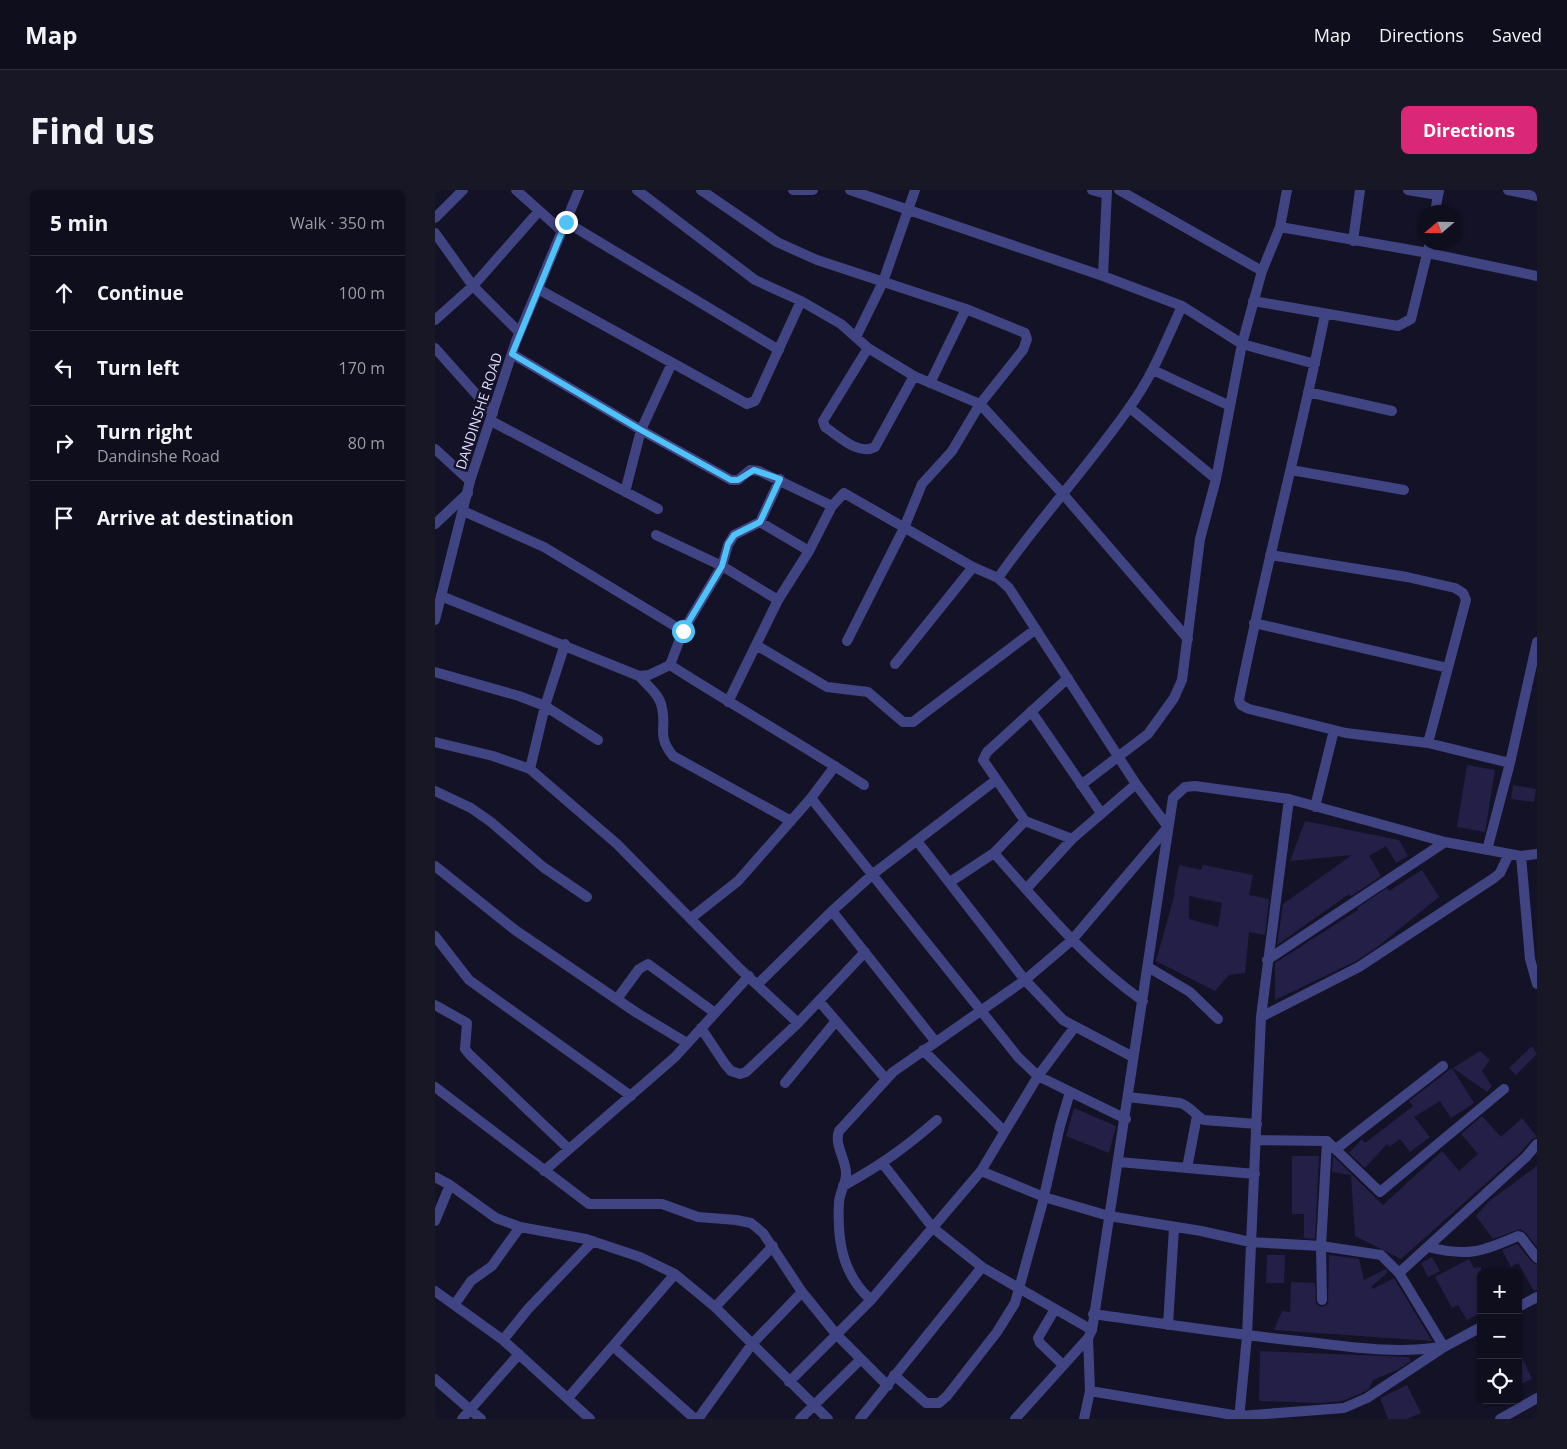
<!DOCTYPE html>
<meta charset="utf-8">
<style>
:root{--surface:#0f0e1d;--page:#181726;--text:#f1f3f6;--muted:#9b9ca4;--line:#2f2e3b;--accent:#db2777}
body{margin:0;font-family:"Open Sans",sans-serif;background:var(--page);color:var(--text)}
.controls{position:absolute;right:15px;bottom:15px;display:grid;overflow:hidden;border-radius:8px;box-shadow:0 1px 4px #0004}
.controls button{width:45px;height:45px;display:grid;place-items:center;padding:0;border:0;border-bottom:1px solid var(--line);background:var(--surface);color:var(--text);font:25px sans-serif}
.compass{position:absolute;left:982px;top:15px;width:45px;height:45px;border-radius:50%;background:var(--surface);box-shadow:0 1px 4px #0004;rotate:250deg}
.stop{position:absolute;width:15px;height:15px;margin:-11px;border:4px solid #4fc3f7;border-radius:50%;background:#fff}
.stop.end{background:#4fc3f7;border-color:#fff;box-shadow:0 1px 5px #0008}
.list{margin:0;padding:0;list-style:none}
h2{display:flex;justify-content:space-between;align-items:center;height:65px;margin:0;padding:0 20px;font-size:21px}
h2 small{font-size:16px;font-weight:400;color:var(--muted)}
.list li{display:grid;grid-template-columns:32px 1fr auto;gap:15px;align-items:center;box-sizing:border-box;height:75px;padding:0 20px;border-top:1px solid var(--line)}
.list b{display:block;font-size:19px;white-space:nowrap}
.list p{margin:0;font-size:16px;white-space:nowrap;color:var(--muted)}
.list em{font-size:16px;font-style:normal;color:var(--muted)}
.icon{flex:none;width:28px;height:28px;fill:none;stroke:currentColor;stroke-width:2;stroke-linecap:round;stroke-linejoin:round}
.map{position:relative;flex:none;width:1102px;height:1229px;overflow:hidden;border-radius:8px}
header{display:flex;align-items:center;gap:30px;box-sizing:border-box;height:70px;padding:0 25px;background:var(--surface);border-bottom:1px solid var(--line)}
header strong{font-size:24px}
nav{display:flex;gap:28px;margin-inline-start:auto;font-size:18px}
.intro{display:flex;align-items:center;justify-content:space-between;box-sizing:border-box;height:120px;padding:0 30px}
h1{margin:0;font-size:35px}
.button{padding:12px 22px;border-radius:8px;background:var(--accent);color:#fff;font-size:18px;font-weight:700}
main{display:flex;gap:30px;padding:0 30px}
aside{flex:1;background:var(--surface);border-radius:8px;box-shadow:0 1px 4px #0004}
.map>svg:first-child{display:block}
.building{fill:#241f46;fill-rule:evenodd}
.lines{fill:none;stroke-linecap:round;stroke-linejoin:round}
.minor{stroke:#414482;stroke-width:10}
.tertiary{stroke:#414482;stroke-width:10}
.route{stroke:#4fc3f7;stroke-width:6}
.labels{text-anchor:middle;stroke-width:5;stroke-linejoin:round;paint-order:stroke}
.street-label{font-size:14px;fill:#dbdafc;stroke:#141227}
</style>
<header>
<strong>Map</strong>
<nav><a>Map</a><a>Directions</a><a>Saved</a></nav>
</header>
<div class="intro"><h1>Find us</h1><a class="button">Directions</a></div>
<main>
<aside>
<h2>5 min<small>Walk · 350 m</small></h2>
<ul class="list">
<li><svg class="icon" aria-label="ahead" viewBox="0 0 24 24"><path d="M12 20V5M6 11l6-6 6 6"/></svg><div><b>Continue</b></div><em>100 m</em></li>
<li><svg class="icon" aria-label="left" viewBox="0 0 24 24"><path d="M17 20v-9H6M10 6l-5 5 5 5"/></svg><div><b>Turn left</b></div><em>170 m</em></li>
<li><svg class="icon" aria-label="right" viewBox="0 0 24 24"><path d="M7 20v-9h11M14 6l5 5-5 5"/></svg><div><b>Turn right</b><p>Dandinshe Road</p></div><em>80 m</em></li>
<li><svg class="icon" aria-label="arrive" viewBox="0 0 24 24"><path d="M6 21V4h12l-3 4 3 4H6"/></svg><div><b>Arrive at destination</b></div></li>
</ul>
</aside>
<div class="map">
<svg width="1102" height="1229" viewBox="0 0 1102 1229">
<rect width="100%" height="100%" fill="#141227"/>
<!-- building -->
<path class="building" d="M1032 575 1060 580 1050 642 1022 637Z
M1078 595 1101 599 1099 612 1076 609Z
M870 631 964 650 973 666 961 673 951 656 934 666 946 686 916 706 914 704 842 755 848 714 917 665 855 671Z
M744 675 766 680 768 675 818 685 814 705 834 709 830 745 814 742 810 783 794 785 780 801 721 771 740 703H739ZM754 706 787 713 783 737 754 729Z
M987 680 1004 707 942 757 921 771 840 810V773L923 720 922 718 952 698 954 701Z
M1097 856 1102 864 1081 885 1074 878Z
M1045 861 1055 870 1047 881 1057 896 1052 902 1018 878Z
M1017 878 1039 913 1016 928 1005 911 979 927 995 947 975 962 965 949 954 957 952 954 930 978 914 963 927 949 930 953 978 916 974 911Z
M639 918 681 936 674 963 631 946Z
M1047 926 1066 947 1087 928 1102 947 1097 949 1086 962 966 1069 920 1046 916 985 897 982 898 966 948 1015 1007 961 1024 981 1043 964 1026 944Z
M857 966H884L880 1049 869 1048V1024H857Z
M1102 976V1057L1091 1043 1085 1039 1058 1049 1041 1026 1053 1012Z
M1082 1054 1097 1072 1102 1075V1100L1099 1101 1083 1073 1076 1077 1067 1060Z
M832 1065H850L849 1093H831Z
M894 1065 924 1069 929 1090 951 1079 953 1082 936 1097 938 1099 959 1088 997 1151 839 1140 847 1121 855 1122 856 1092 880 1093 881 1114 887 1117 893 1114Z
M997 1067 1005 1081 993 1087 986 1073Z
M1034 1069 1039 1078 1046 1077V1123L1032 1130 1023 1115 1017 1118 1000 1087Z
M1083 1159 1097 1189 1083 1195Z
M825 1161 974 1167 976 1171 962 1180 938 1190 934 1199 929 1202 907 1211 885 1213 824 1211Z
M972 1195 986 1223 972 1229H953L945 1208Z"/>
<g class="lines">
<!-- minor -->
<path class="minor" d="M81 0 127 41
M202 0 320 90 366 111 406 134 433 158 479 186 545 214 628 304 753 449
M266 0 342 52 382 70 531 119 590 143 592 149 588 160 545 214 517 261 487 294 469 338 412 451
M358 0H378
M415 0 668 86 747 116 807 154 880 174
M657 0 671 4
M684 0 827 81
M973 0 1003 5
M1073 0 1102 6
M1000 22 1004 0
M0 28 28 0
M131 32 344 160
M845 37 993 63 1102 86
M0 43 38 96 84 142
M918 51 925 0
M668 86 672 0
M103 99 312 214 320 211 366 111
M818 111 963 136 976 129 995 52
M890 124C864 254 829 381 804 510L806 515 814 519 911 543 993 553 1075 573
M0 130 38 96 104 21
M421 147 448 92 480 0
M0 158 58 223
M433 158 388 231 390 237C404 246 423 266 440 257L479 186
M77 164 206 240 296 290H303L315 280 324 281 397 316
M718 180 795 216
M495 193 531 119
M873 202 957 221
M695 218 781 289
M56 231 223 319
M0 259 35 291
M856 280 969 300
M190 302 206 240 237 173
M28 321 109 357 248 441 235 475C299 516 365 553 429 595
M325 332 374 361
M0 334 33 303
M221 345 287 376 343 410
M835 365 972 387 1020 398 1028 403 1031 410 993 553
M563 388C604 329 653 277 694 218 717 187 731 151 747 116
M6 406 204 486 214 485 235 475
M819 433 1013 478
M248 441 287 376 293 355 299 345 325 332 345 289
M321 455 392 497 433 502 468 532H478L487 525 601 439
M460 474 538 377
M0 482 84 506 110 516 163 550
M204 486C212 495 225 505 227 518 232 540 221 544 238 566L356 631
M633 488 552 562 548 570 590 631 637 649
M293 512 343 410 374 361 397 316 409 303 538 377 563 388 574 398 701 594 733 637 637 750 590 790 458 882 404 941C399 954 410 968 411 982 412 992 405 1001 404 1012 402 1050 407 1084 436 1110
M596 521 666 623
M0 552 58 566 95 579 182 654 305 779 363 833
M400 576 376 608 583 867 603 886 691 929
M95 579 110 516 130 454
M646 595 713 544 739 508 747 490 765 349 781 289 807 154 827 81 845 37 852 0
M0 601 36 618 56 632 108 677 152 707
M880 617 899 540
M590 631 559 663C606 716 650 770 708 811
M482 651 590 790 628 830 698 867
M1052 660 1075 573 1102 452
M1086 666 1095 769 1102 794
M0 676 80 740 202 823 252 853
M515 692 559 663
M591 699 637 649 701 594
M397 721 500 851
M256 728 303 691 376 608
M0 746 34 790 196 906
M832 770 1010 652
M713 777 755 802 783 829
M323 794 397 721 438 684 561 590
M182 809 204 779 213 774 280 823
M384 811 450 888
M0 815 32 833 30 859 34 864 134 959
M826 827 924 777 1059 688 1065 683 1074 664
M266 838 290 874 296 881 305 884 311 882 363 833 430 762
M488 860 569 941
M350 893 401 831
M0 897 154 1014H227L263 1027 301 1030 316 1033 328 1043 367 1102 401 1144 453 1196
M693 907 745 913C755 916 760 925 769 930L822 934
M821 950 892 951 945 1002 1069 899
M901 959 1008 876
M684 972 820 984
M448 974 498 1038 547 1077 657 1140
M752 978 762 926
M109 981 240 867 314 786
M546 981 609 1007 674 1026 766 1041 815 1052 886 1056 946 1065 964 1083 1009 1157
M0 987 15 995 61 1028 85 1037 151 1049 205 1067 240 1084 280 1117 393 1229
M408 996C446 975 470 958 502 930
M0 1031 15 995
M993 1057C1033 1067 1046 1062 1083 1046L1086 1047 1102 1068
M964 1083 1091 967 1102 954
M0 1101 68 1150 155 1229
M887 1110 886 1056 892 951
M20 1114 36 1091 57 1076 85 1037
M280 1117 338 1056
M1083 1117 1102 1107
M620 1119 603 1148 605 1153 628 1175
M658 1124C730 1134 801 1145 873 1152 917 1157 961 1164 1005 1157
M733 1135 739 1038
M68 1150 93 1119 158 1051
M179 1157 260 1229
M459 1185 491 1213H504L512 1206 562 1142 580 1113 607 1015 625 936 635 902
M0 1189 46 1229
M354 1192 436 1110 546 981 603 886 639 838
M655 1201 804 1226 909 1218 932 1208 1009 1157 1046 1137
M133 1208 240 1084
M27 1229 84 1164
M263 1229 317 1154 367 1102
M365 1229 426 1169
M425 1229 547 1077
M580 1229 653 1148
M649 1229 655 1201 653 1148 657 1140 738 608 750 597 760 596 854 609
M804 1229 812 1146 826 827 854 609 1010 652 1086 666 1102 664
M1065 1229 1102 1208"/>
<!-- tertiary -->
<path class="tertiary" d="M0 430 35 291 81 151 144 0"/>
</g>
<g class="lines">
<!-- route -->
<path class="route" d="M131 32 77 164 206 240 296 290H303L319 280 345 289 325 332 299 345 293 354 287 376 248 441"/>
</g>
<g class="labels">
<!-- street labels -->
<g class="street-label">
<text transform="translate(44 221) rotate(-72)" y="5">DANDINSHE ROAD</text>
</g>
</g>
</svg>
<div class="controls">
<button>+</button>
<button>−</button>
<button><svg class="icon" aria-label="locate" viewBox="0 0 24 24"><circle cx="12" cy="12" r="6"/><path d="M12 2v4M12 18v4M2 12h4M18 12h4"/></svg></button>
</div>
<svg class="compass" viewBox="-18 -18 36 36"><path d="M0-13l5 13h-10z" fill="#e53935"/><path d="M0 13l5-13h-10z" fill="#9b9ca4"/></svg>
<div class="stop" style="left:248px;top:441px"></div>
<div class="stop end" style="left:131px;top:32px"></div>
</div>
</main>
